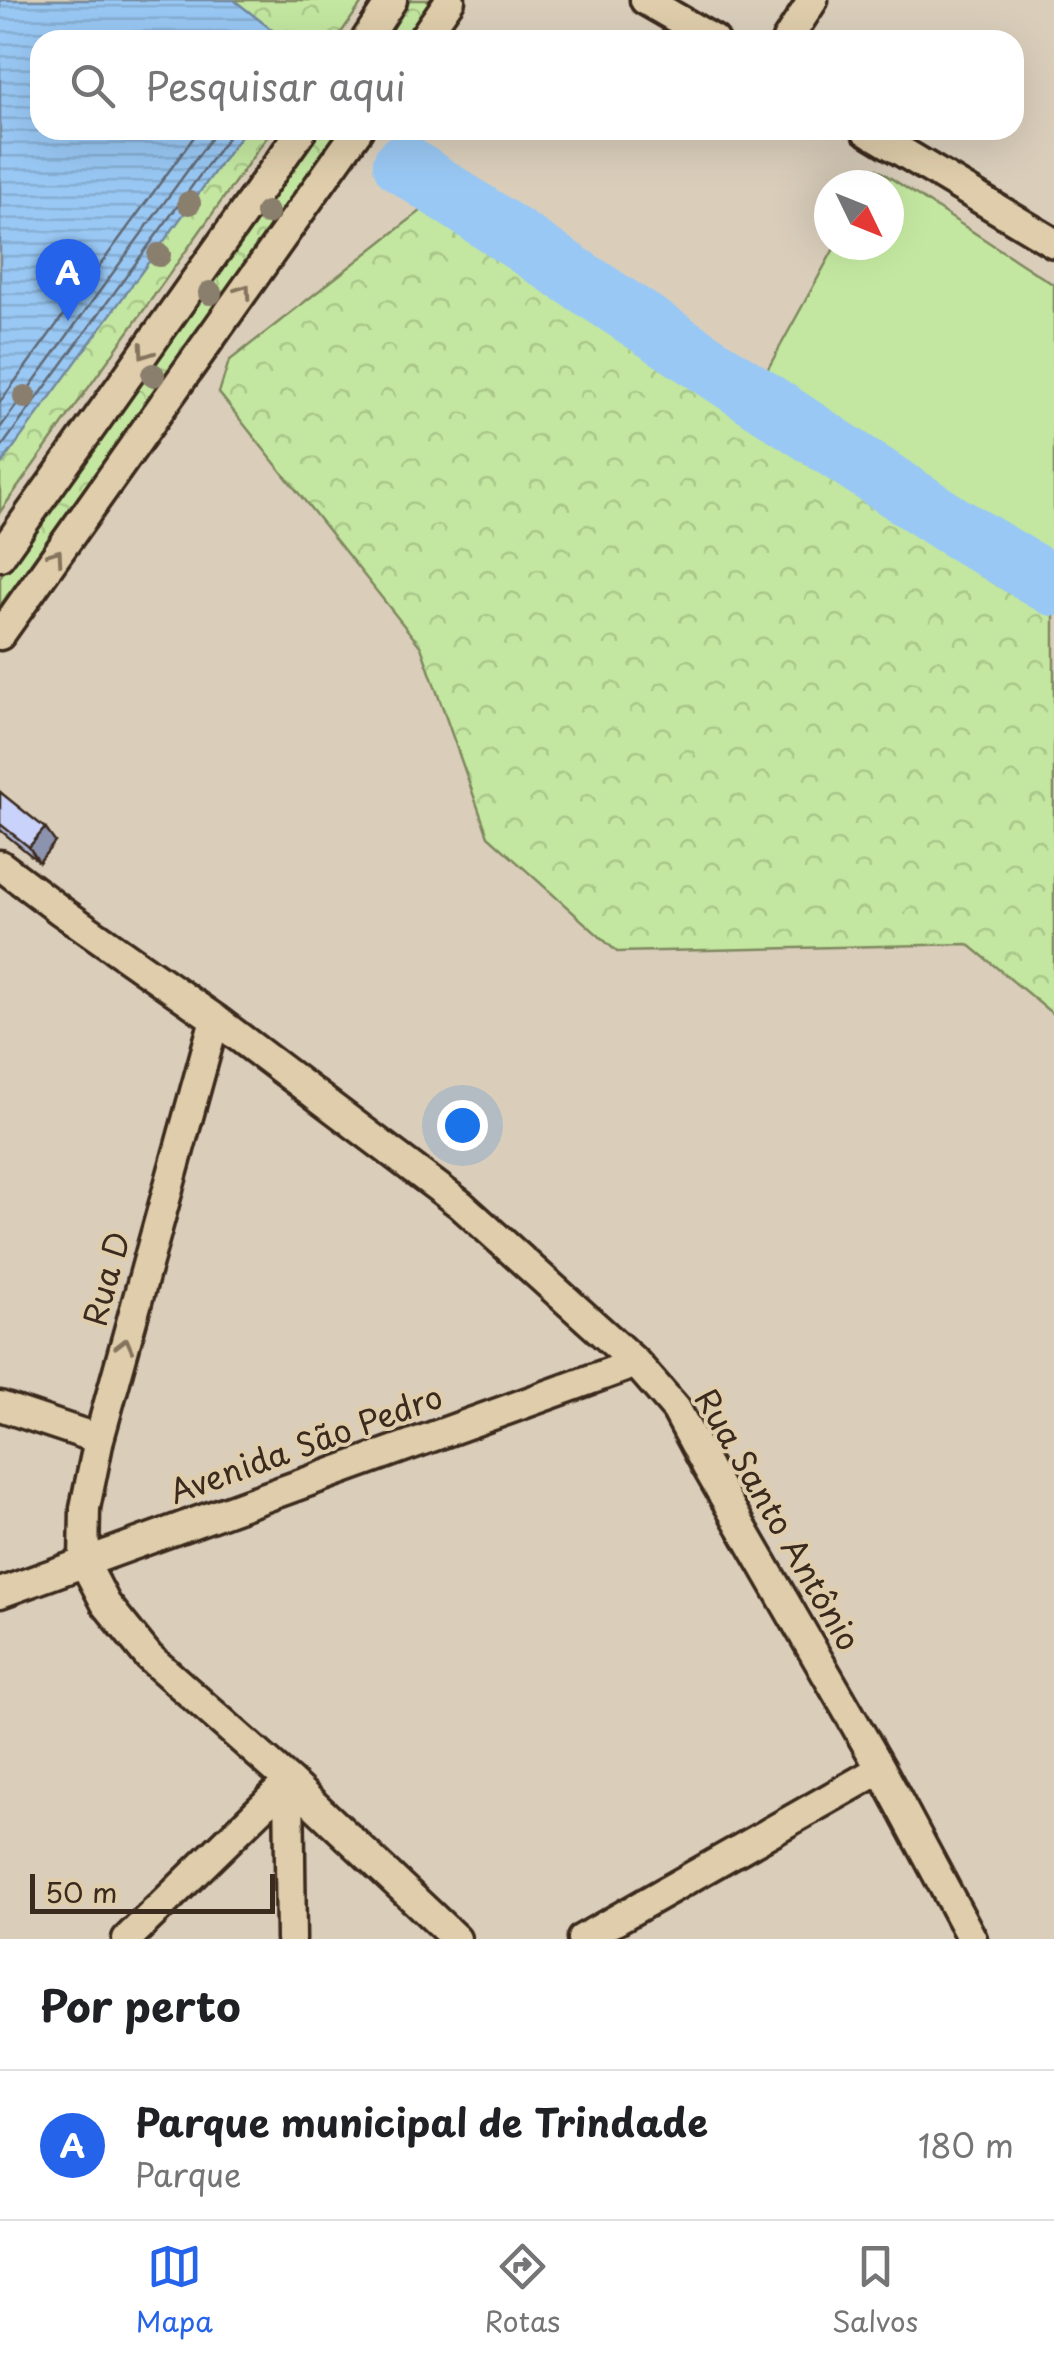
<!DOCTYPE html>
<html lang="pt">
<meta charset="utf-8">
<style>
:root{--surface:#fff;--page:#f6f6f6;--text:#202124;--muted:#757577;--line:#e0e0e0;--accent:#2563eb}
body{margin:0;font-family:"Playpen Sans",sans-serif;background:var(--page);color:var(--text)}
.compass{position:absolute;left:814px;top:170px;width:90px;height:90px;border-radius:50%;background:var(--surface);box-shadow:0 10px 40px #0002;rotate:133deg}
.scale{position:absolute;left:30px;bottom:25px;width:245px;box-sizing:border-box;padding-left:10px;border:5px solid #3b2a1e;border-top:0;font-size:28px;line-height:35px;white-space:nowrap;color:#3b2a1e;-webkit-text-stroke:8px #dfcdab;paint-order:stroke}
.you{position:absolute;left:462px;top:1125px;width:35px;height:35px;margin:-25px;border:8px solid #fff;border-radius:50%;background:#1a73e8;box-shadow:0 0 0 15px #1a73e833}
.badge{display:grid;place-items:center;width:65px;height:65px;border-radius:50%;background:var(--accent);color:#fff;font-size:32px;font-weight:700}
.pin{position:absolute;translate:-50% -82px;filter:drop-shadow(0 2px 5px #0008)}
.pin::after{content:'';position:absolute;top:52px;width:35px;height:30px;background:inherit;clip-path:polygon(0 0,100% 0,50% 100%)}
.list{margin:0;padding:0;list-style:none}
h2{display:flex;justify-content:space-between;align-items:center;height:130px;margin:0;padding:0 40px;font-size:42px}
h2 small{font-size:32px;font-weight:400;color:var(--muted)}
.list li{display:grid;grid-template-columns:65px 1fr auto;gap:30px;align-items:center;box-sizing:border-box;height:150px;padding:0 40px;border-top:2px solid var(--line)}
.list b{display:block;font-size:38px;white-space:nowrap}
.list p{margin:0;font-size:32px;white-space:nowrap;color:var(--muted)}
.list em{font-size:32px;font-style:normal;color:var(--muted)}
.icon{flex:none;width:55px;height:55px;fill:none;stroke:currentColor;stroke-width:2;stroke-linecap:round;stroke-linejoin:round}
.map{position:relative;flex:none;width:1054px;height:1939px;overflow:hidden}
.search{position:absolute;background:var(--surface);box-shadow:0 10px 40px #0002;left:30px;right:30px;top:30px;height:110px;display:flex;align-items:center;gap:25px;box-sizing:border-box;padding:0 35px;border-radius:30px;color:var(--muted);font-size:38px}
.sheet{height:280px;background:var(--surface)}
nav{display:flex;justify-content:space-around;align-items:center;box-sizing:border-box;height:140px;border-top:2px solid var(--line);background:var(--surface);font-size:28px;color:var(--muted)}
nav a{display:grid;justify-items:center;gap:5px}
nav .on{color:var(--accent)}
.map>svg:first-child{display:block}
.park{fill:url(#park-crowns);stroke:#7f885f;stroke-width:2.5}
.pitch{fill:#c3e7a0;stroke:#7f885f;stroke-width:2.5}
.water{fill:url(#water-rules);stroke:#73899e;stroke-width:2.5}
.lines{fill:none;stroke-linecap:round;stroke-linejoin:round}
.shore{stroke:#616974;stroke-width:2.5}
.river{stroke:#99c8f4;stroke-width:60}
.street-casing{stroke:#3b2a1e;stroke-width:35}
.street{stroke:#dfcdab;stroke-width:28}
.tree{fill:#8a7e6c}
.wall{fill:#acb5d7;stroke:#3b2a1e;stroke-width:2.5}
.shaded-wall{fill:#8c93af;stroke:#3b2a1e;stroke-width:2.5}
.building{fill:#c8d2fa;stroke:#3b2a1e;stroke-width:2.5}
.oneway{stroke:#85735d}
.labels{text-anchor:middle;stroke-width:8;stroke-linejoin:round;paint-order:stroke}
.street-label{font-size:32px;fill:#3b2a1e;stroke:#dfcdab}
</style>
<div class="map">
<svg width="1054" height="1939" viewBox="0 0 1054 1939">
<defs>
<pattern id="park-crowns" width="20" height="18" patternUnits="userSpaceOnUse" patternTransform="scale(2.5)"><rect width="20" height="18" fill="#c3e7a0"/><path d="M2 6a3 3 0 1 1 6 0M12 15a3 3 0 1 1 6 0" fill="none" stroke="#a8c689"/></pattern>
<pattern id="water-rules" width="6" height="5" patternUnits="userSpaceOnUse" patternTransform="scale(2.5)"><rect width="6" height="5" fill="#99c8f4"/><path d="M0 2.5h6" fill="none" stroke="#85acd1"/></pattern>
</defs>
<rect width="100%" height="100%" fill="#dacebb"/>
<filter id="ink" filterUnits="userSpaceOnUse"><feTurbulence type="fractalNoise" baseFrequency=".01" numOctaves="2"/><feDisplacementMap in="SourceGraphic" scale="20" xChannelSelector="R" yChannelSelector="G"/><feConvolveMatrix kernelMatrix="1 2 1 2 8 2 1 2 1" color-interpolation-filters="sRGB"/></filter>
<g filter="url(#ink)">
<!-- park -->
<path class="park" d="M0 0H364L336 40H40V130H272L0 512Z
M409 0H431L403 40H382Z
M318 130H341L0 606V577Z
M454 185 673 318 760 430 998 586 1054 615V1015L968 944 617 952 488 836 421 647 219 393 229 361Z"/>
<!-- pitch -->
<path class="pitch" d="M877 169 1054 285V565L754 394 836 245H889V185H868Z"/>
<!-- water -->
<path class="water" d="M0 0H234L285 40H40V130H245L0 466Z"/>
<g class="lines">
<!-- shore -->
<path class="shore" d="M0 402 199 130
M0 428 217 130
M0 449 233 130"/>
<!-- river -->
<path class="river" d="M403 164 950 524 1054 586"/>
<!-- street casing -->
<g class="street-casing">
<path id="street" d="M645 0 714 40
M366 40 392 0
M422 40 450 0
M787 40 813 0
M866 130 1054 243
M0 556 302 130
M0 635 358 130
M0 865 61 911 215 1019 460 1204 636 1363 676 1409 707 1467 881 1769 972 1939
M215 1019 99 1439 85 1508 84 1562 106 1604 149 1657 289 1781 456 1939
M0 1406 99 1439
M0 1593 636 1363
M289 1781 291 1939
M127 1939 289 1781
M582 1939 881 1769"/>
</g>
<!-- street -->
<use href="#street" class="street"/>
</g>
<!-- trees -->
<g class="tree">
<circle cx="189" cy="203" r="12"/>
<circle cx="267" cy="213" r="12"/>
<circle cx="159" cy="255" r="12"/>
<circle cx="210" cy="293" r="12"/>
<circle cx="153" cy="375" r="12"/>
<circle cx="25" cy="397" r="12"/>
</g>
<!-- wall -->
<path class="wall" d="M0 792 55 842 39 862 0 830Z"/>
<!-- shaded-wall -->
<path class="shaded-wall" d="M45 828 55 842 39 862 29 847Z"/>
<!-- building -->
<path class="building" d="M0 792 45 828 29 847 0 824Z"/>
<!-- one-way arrows -->
<defs><path id="oneway-chevron" d="M-2-3.5L2.5 0L-2 3.5" fill="none" stroke-width="1.6" stroke-linecap="round" stroke-linejoin="round" transform="scale(2.5)"/></defs>
<g class="oneway">
<use href="#oneway-chevron" transform="translate(244 291) rotate(-55)"/>
<use href="#oneway-chevron" transform="translate(145 352) rotate(125)"/>
<use href="#oneway-chevron" transform="translate(56 556) rotate(-55)"/>
<use href="#oneway-chevron" transform="translate(125 1345) rotate(-75)"/>
</g>
</g>
<g class="labels">
<!-- street labels -->
<g class="street-label">
<text transform="translate(107 1279) rotate(-75)" y="11">Rua D</text>
<text transform="translate(306 1445) rotate(-20)" y="11">Avenida São Pedro</text>
<text transform="translate(777 1520) rotate(60)" y="11">Rua Santo Antônio</text>
</g>
</g>
</svg>
<svg class="compass" viewBox="-18 -18 36 36"><path d="M0-13l5 13h-10z" fill="#e53935"/><path d="M0 13l5-13h-10z" fill="#757577"/></svg>
<div class="scale">50 m</div>
<div class="you"></div>
<div class="pin badge" style="left:68px;top:321px">A</div>
<div class="search"><svg class="icon" aria-label="search" viewBox="0 0 24 24"><circle cx="10" cy="10" r="6"/><path d="M15 15l6 6"/></svg>Pesquisar aqui</div>
</div>
<section class="sheet">
<h2>Por perto<small></small></h2>
<ul class="list">
<li><span class="badge">A</span><div><b>Parque municipal de Trindade</b><p>Parque</p></div><em>180 m</em></li>
</ul>
</section>
<nav>
<a class="on"><svg class="icon" aria-label="map" viewBox="0 0 24 24"><path d="M3 6l6-2 6 2 6-2v14l-6 2-6-2-6 2zM9 4v14M15 6v14"/></svg>Mapa</a>
<a><svg class="icon" aria-label="directions" viewBox="0 0 24 24"><path d="M12 3l9 9-9 9-9-9zM9 14v-3h6M13 9l2 2-2 2"/></svg>Rotas</a>
<a><svg class="icon" aria-label="saved" viewBox="0 0 24 24"><path d="M7 4h10v16l-5-4-5 4z"/></svg>Salvos</a>
</nav>
